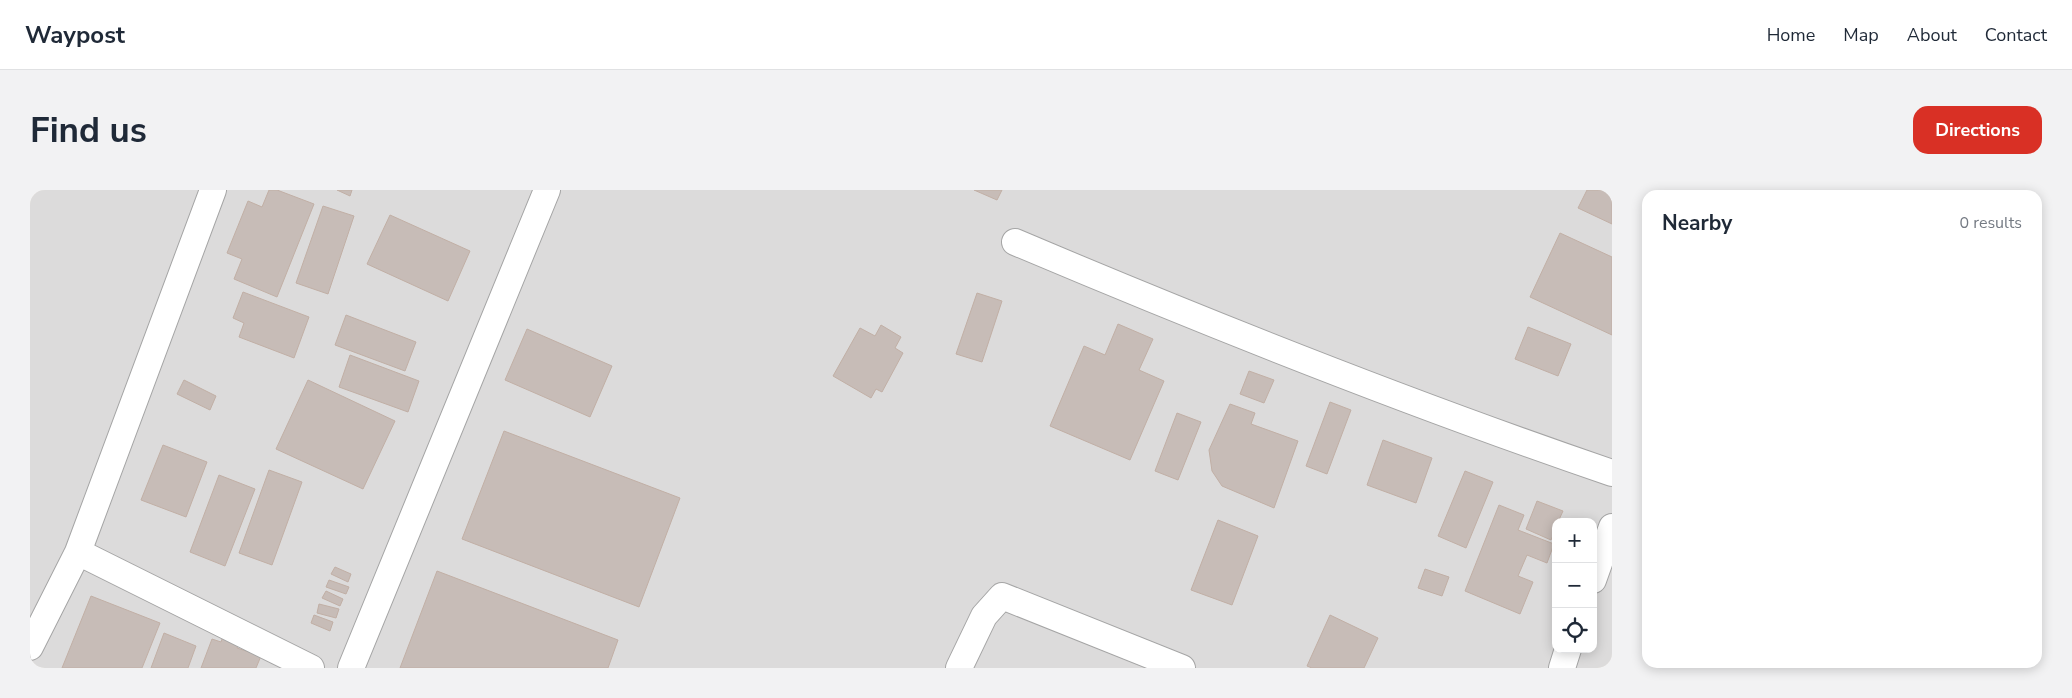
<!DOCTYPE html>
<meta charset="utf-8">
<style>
:root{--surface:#fff;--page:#f2f2f3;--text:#1f2937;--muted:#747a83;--line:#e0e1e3;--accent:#d93025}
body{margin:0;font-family:"Nunito Sans",sans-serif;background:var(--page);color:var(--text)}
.controls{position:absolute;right:15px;bottom:15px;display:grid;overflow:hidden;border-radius:10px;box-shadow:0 2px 12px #0003}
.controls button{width:45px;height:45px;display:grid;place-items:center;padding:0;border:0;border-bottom:1px solid var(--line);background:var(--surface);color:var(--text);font:25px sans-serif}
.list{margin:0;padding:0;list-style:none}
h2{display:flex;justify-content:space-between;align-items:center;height:65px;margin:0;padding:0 20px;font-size:21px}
h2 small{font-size:16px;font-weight:400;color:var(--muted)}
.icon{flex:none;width:28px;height:28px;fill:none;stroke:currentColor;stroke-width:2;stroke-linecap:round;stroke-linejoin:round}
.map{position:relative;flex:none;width:1582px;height:478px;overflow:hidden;border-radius:15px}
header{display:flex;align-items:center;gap:30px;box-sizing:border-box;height:70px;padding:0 25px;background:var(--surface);border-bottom:1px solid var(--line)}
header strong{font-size:24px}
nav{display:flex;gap:28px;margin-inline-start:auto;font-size:18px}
.intro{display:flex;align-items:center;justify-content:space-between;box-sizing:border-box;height:120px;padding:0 30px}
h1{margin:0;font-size:35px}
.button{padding:12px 22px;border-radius:15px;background:var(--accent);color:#fff;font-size:18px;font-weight:700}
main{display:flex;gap:30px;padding:0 30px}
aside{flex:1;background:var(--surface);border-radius:15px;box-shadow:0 2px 12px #0003}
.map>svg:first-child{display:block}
.residential{fill:#dcdbdb;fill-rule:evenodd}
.building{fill:#c7bcb7;stroke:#c1afa5}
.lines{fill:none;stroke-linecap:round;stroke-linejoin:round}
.minor-casing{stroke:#a5a5a5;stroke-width:28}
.minor{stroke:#fff;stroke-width:26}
</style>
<header>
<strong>Waypost</strong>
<nav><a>Home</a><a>Map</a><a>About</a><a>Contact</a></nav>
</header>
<div class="intro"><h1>Find us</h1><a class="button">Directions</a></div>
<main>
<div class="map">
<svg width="1582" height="478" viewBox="0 0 1582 478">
<rect width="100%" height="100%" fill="#efeae3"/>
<!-- residential -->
<path class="residential" d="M0 0H1582V478H0ZM1526 332H1563V459H1526Z"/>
<!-- building -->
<path class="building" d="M239 0H247L284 14 247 107 204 89 212 69 197 63 218 11 232 17Z
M307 0H322L320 6Z
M944 0H972L967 10Z
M1557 0H1582V34L1548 18Z
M293 16 324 26 298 104 266 93Z
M360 25 440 61 418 111 337 74Z
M1530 43 1582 67V145L1500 107Z
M213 102 279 127 264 168 209 147 214 133 203 128Z
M947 103 972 111 952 172 926 164Z
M316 125 386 152 375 181 305 155Z
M1088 134 1123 149 1109 180 1134 191 1100 270 1020 236 1054 156 1075 165Z
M851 135 871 147 865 158 873 163 852 202 846 199 841 208 803 186 830 138 845 146Z
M1498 137 1541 154 1528 186 1485 169Z
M497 139 582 176 560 227 475 190Z
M320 165 389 191 378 222 309 197Z
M1219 181 1244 190 1234 213 1210 204Z
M154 190 186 206 180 220 147 204Z
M278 190 365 231 333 299 246 259Z
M1300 212 1321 220 1297 284 1276 276Z
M1200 214 1225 223 1221 234 1268 251 1244 318 1192 296 1182 281 1179 260Z
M1147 223 1171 232 1148 290 1125 281Z
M474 241 650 308 609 417 432 349Z
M1353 250 1402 268 1386 313 1337 295Z
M133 255 177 272 156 327 111 310Z
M239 280 272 292 242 375 209 363Z
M1435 281 1463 292 1436 358 1408 346Z
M189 285 225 299 195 376 160 362Z
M1507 311 1533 321 1528 332H1526V339L1521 350 1496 339Z
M1469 315 1494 325 1488 340 1524 354 1517 373 1497 365 1488 386 1503 392 1490 424 1435 401Z
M1188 330 1228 346 1202 415 1161 400Z
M305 377 321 384 318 392 301 384Z
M1395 379 1419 387 1412 406 1388 398Z
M407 381 588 450 578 478H370Z
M299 390 319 397 316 404 296 397Z
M296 401 313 409 310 416 292 408Z
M61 406 130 433 112 478H32Z
M289 414 309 419 306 428 287 423Z
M284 425 303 432 300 441 281 433Z
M1300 425 1348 448 1334 478H1282L1277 476Z
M134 443 166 456 158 478H121Z
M193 446 210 452 207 458 231 466 226 478H171L182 449 191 452Z"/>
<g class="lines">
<!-- minor casing -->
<g class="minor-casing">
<path id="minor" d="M985 52C1181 135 1380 214 1582 283
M48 362 281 478
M1563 390 1582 337
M0 457 48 362 183 0
M321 478 517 0
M929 478 954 426 972 406 1152 478
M1532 478 1538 459"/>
</g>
<!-- minor -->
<use href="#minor" class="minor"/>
</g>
</svg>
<div class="controls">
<button>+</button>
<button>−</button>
<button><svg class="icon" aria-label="locate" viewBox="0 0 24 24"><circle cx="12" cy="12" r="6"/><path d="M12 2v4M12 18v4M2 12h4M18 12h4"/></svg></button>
</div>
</div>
<aside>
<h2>Nearby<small>0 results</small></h2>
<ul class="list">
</ul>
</aside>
</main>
